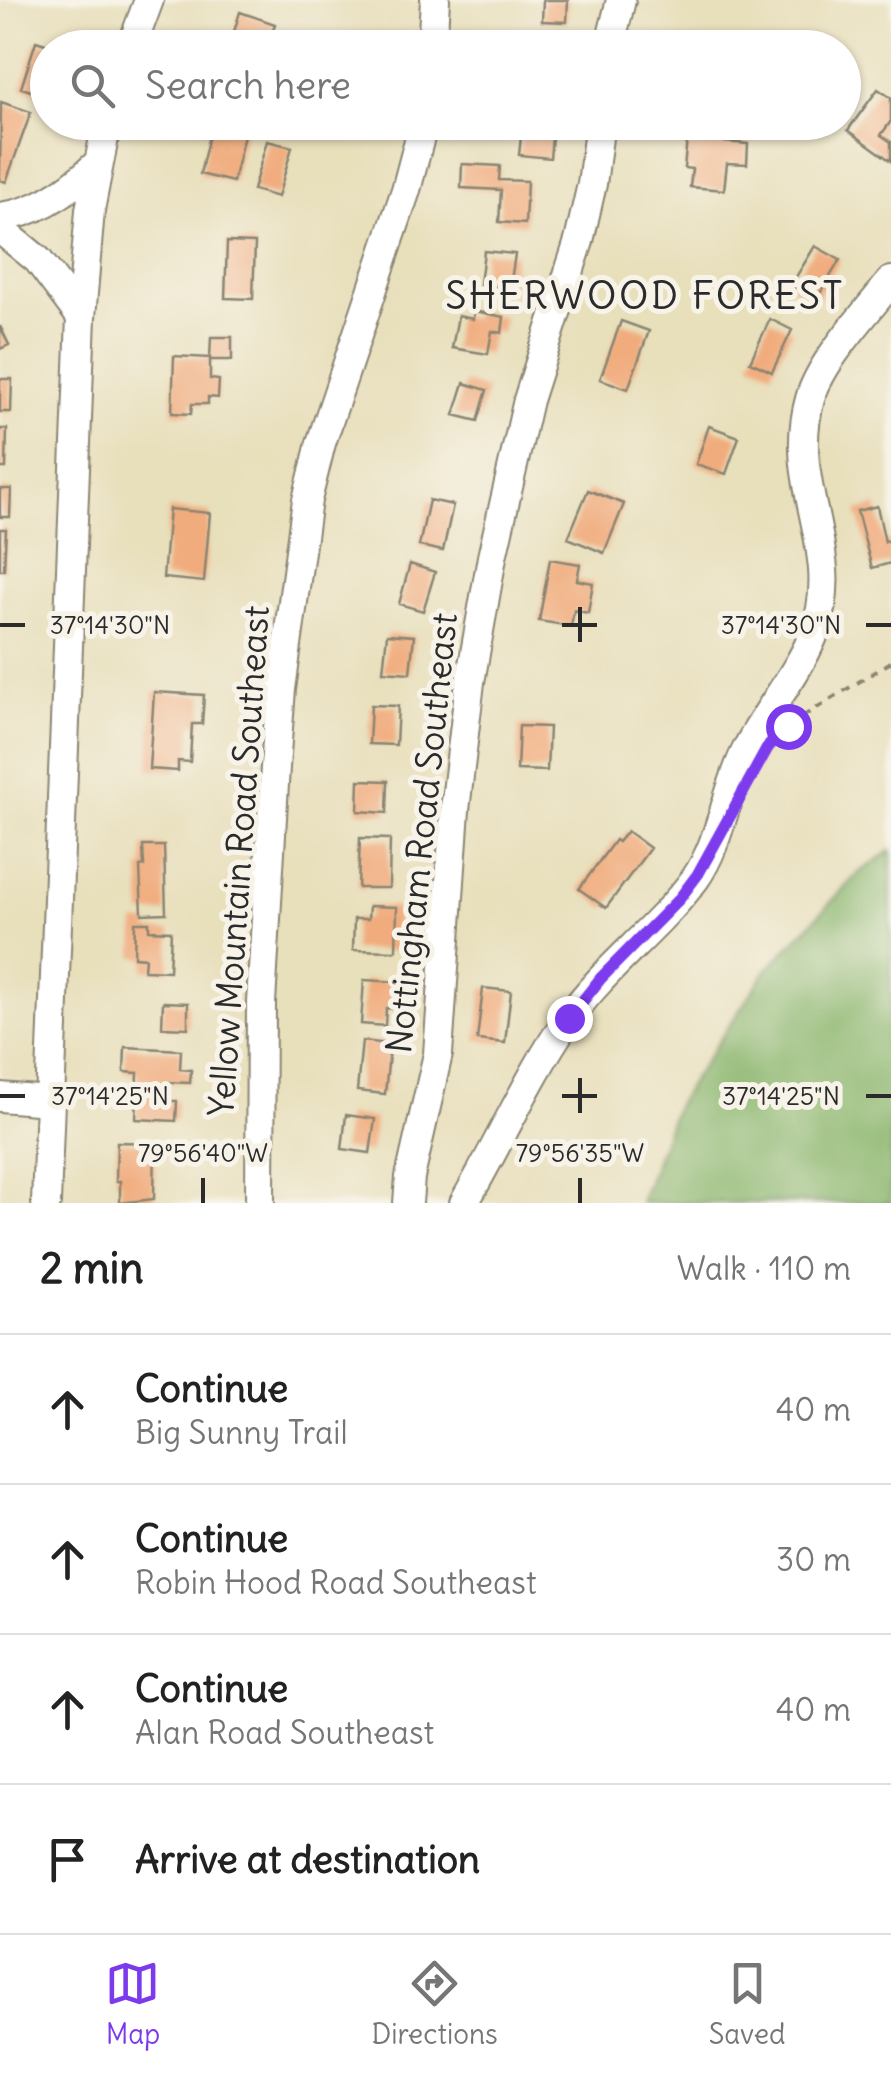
<!DOCTYPE html>
<meta charset="utf-8">
<style>
:root{--surface:#fff;--page:#f6f6f6;--text:#222;--muted:#767676;--line:#e0e0e0;--accent:#7c3aed}
body{margin:0;font-family:Delius,sans-serif;background:var(--page);color:var(--text)}
.stop{position:absolute;width:30px;height:30px;margin:-22px;border:8px solid #7c3aed;border-radius:50%;background:#fff}
.stop.end{background:#7c3aed;border-color:#fff;box-shadow:0 2px 10px #0008}
.list{margin:0;padding:0;list-style:none}
h2{display:flex;justify-content:space-between;align-items:center;height:130px;margin:0;padding:0 40px;font-size:42px}
h2 small{font-size:32px;font-weight:400;color:var(--muted)}
.list li{display:grid;grid-template-columns:65px 1fr auto;gap:30px;align-items:center;box-sizing:border-box;height:150px;padding:0 40px;border-top:2px solid var(--line)}
.list b{display:block;font-size:38px;white-space:nowrap}
.list p{margin:0;font-size:32px;white-space:nowrap;color:var(--muted)}
.list em{font-size:32px;font-style:normal;color:var(--muted)}
.icon{flex:none;width:55px;height:55px;fill:none;stroke:currentColor;stroke-width:2;stroke-linecap:round;stroke-linejoin:round}
.map{position:relative;flex:none;width:891px;height:1203px;overflow:hidden}
.search{position:absolute;background:var(--surface);box-shadow:0 2px 8px #0004;left:30px;right:30px;top:30px;height:110px;display:flex;align-items:center;gap:25px;box-sizing:border-box;padding:0 35px;border-radius:55px;color:var(--muted);font-size:38px}
.sheet{height:730px;background:var(--surface)}
nav{display:flex;justify-content:space-around;align-items:center;box-sizing:border-box;height:140px;border-top:2px solid var(--line);background:var(--surface);font-size:28px;color:var(--muted)}
nav a{display:grid;justify-items:center;gap:5px}
nav .on{color:var(--accent)}
.map>svg:first-child{display:block}
.forest{fill:#8ab66d;stroke:#5a704c;stroke-width:2.5}
.building{fill:#f1ac7d}
.lines{fill:none;stroke-linecap:round;stroke-linejoin:round}
.minor-casing{stroke:#8a8573;stroke-width:32}
.path{stroke:#8a8573;stroke-width:4;stroke-dasharray:8 8;stroke-linecap:butt}
.minor{stroke:#fff;stroke-width:28}
.route{stroke:#7c3aed;stroke-width:12}
.ticks{fill:none;stroke:#2b2b2b;stroke-width:4}
.labels{text-anchor:middle;stroke-width:10;stroke-linejoin:round;paint-order:stroke}
.street-label{font-size:35px;fill:#2b2b2b;stroke:#f7f3e8}
.neighbourhood-label{font-size:38px;letter-spacing:2.5px;fill:#2b2b2b;stroke:#f7f3e8}
.ticks-label{font-size:25px;text-anchor:middle;fill:#2b2b2b;stroke:#f7f3e8;stroke-width:10;stroke-linejoin:round;paint-order:stroke}
</style>
<div class="map">
<svg width="891" height="1203" viewBox="0 0 891 1203">
<rect width="100%" height="100%" fill="#f7f3e8"/>
<filter id="ink" filterUnits="userSpaceOnUse"><feTurbulence type="fractalNoise" baseFrequency=".01" numOctaves="2"/><feDisplacementMap in="SourceGraphic" scale="20" xChannelSelector="R" yChannelSelector="G"/><feConvolveMatrix kernelMatrix="1 2 1 2 8 2 1 2 1" color-interpolation-filters="sRGB"/></filter>
<filter id="wash" filterUnits="userSpaceOnUse"><feTurbulence type="fractalNoise" baseFrequency=".0048" numOctaves="4" result="noise"/><feDisplacementMap in="SourceGraphic" scale="40" xChannelSelector="R" yChannelSelector="G"/><feGaussianBlur stdDeviation="2.25" result="paint"/><feColorMatrix in="noise" values="0 0 0 0 0 0 0 0 0 0 0 0 0 0 0 0 0 1.4 0 .05"/><feComposite in="paint" operator="in"/></filter>
<g filter="url(#wash)">
<rect width="100%" height="100%" fill="#e8dfbb"/>
<!-- forest -->
<path class="forest" d="M891 851V1203H640L677 1103 767 970 859 873Z"/>
<g id="blocks">
<!-- building -->
<path class="building" d="M543 0H568L567 22 542 21Z
M240 12 275 24 267 48H229Z
M36 41 55 47 48 48V96L21 88Z
M529 43H559V48H529Z
M878 89 891 98V121L881 135 891 142V161L848 130Z
M1 102 31 112 6 182 0 180Z
M200 122H247L233 182 200 174 210 131 199 128Z
M529 122H545V126H553L550 158 519 155 522 127H528Z
M703 122H727L725 142 748 144 747 164 727 163 724 190 690 187 692 169 684 168 687 139 702 140Z
M267 141 292 147 278 197 253 190Z
M462 164 500 166 499 180 527 181 525 224 499 222 501 190 461 188Z
M227 242 255 243 253 299 225 298Z
M815 246 840 260 816 300 791 285Z
M484 251 515 254 510 288 480 285Z
M474 311 504 317 502 333 492 331 488 354 452 348 458 316 473 319Z
M770 319 792 330 772 372 750 362Z
M621 321 649 331 628 389 600 379Z
M0 326 9 345 0 349Z
M211 337H232V360H210V379L219 380 218 398 208 397V404H192L191 414 172 413 174 356 210 358Z
M0 379H12L11 412H0Z
M464 383 487 390 478 421 454 415Z
M709 426 739 437 726 474 696 464Z
M0 429H7L6 468H0Z
M0 489H11L10 517H0Z
M588 490 624 504 604 553 568 538Z
M429 500 453 505 443 551 419 546Z
M877 506 885 542 891 540V563L872 568 857 511Z
M169 509 210 513 204 582 163 578Z
M0 529H6L4 570H0Z
M550 559 580 564 577 580 593 583 588 613 574 610 571 626 539 621Z
M410 564 435 572 423 611 399 604Z
M387 634 414 636 410 673 383 671Z
M154 692 204 695 202 724H192L190 762 178 761V771L149 769Z
M371 705 398 706 396 745 369 744Z
M519 726 549 727 547 771 517 770Z
M359 780 388 781 387 813 358 811Z
M627 831 650 848 606 908 579 889 615 840 618 842Z
M360 838 390 839 389 888H358Z
M143 846H164L166 913 142 914 140 867 144 866Z
M369 906 397 907 396 951 353 950 354 919H368Z
M135 922H149V930L171 931 169 971 144 970 145 958 134 957Z
M364 980 400 982 399 1009 386 1008 385 1026 361 1024Z
M483 988 511 991 505 1043 477 1040Z
M163 1002 188 1003V1028L162 1027Z
M362 1041 390 1044 385 1094 357 1091Z
M125 1047 181 1050 180 1069 191 1070 190 1083 167 1082 166 1101H177L176 1121 136 1119 138 1073 124 1072Z
M346 1115 375 1119 370 1153 342 1149Z
M117 1142 155 1143 154 1199 120 1203V1181H116Z"/>
</g>
</g>
<g filter="url(#ink)">
<use href="#blocks" fill-opacity="0" stroke="#8a8573" stroke-width="2.5"/>
<g class="lines">
<!-- minor casing -->
<g class="minor-casing">
<path id="minor" d="M131 48 149 0
M432 48 435 0
M609 48 621 0
M0 217C37 213 71 189 97 164
M0 229 38 260 81 317
M0 1097 49 1101
M46 1203 81 317 90 210 107 122
M260 1203 261 1003 275 767 281 689 307 500 321 443 406 190 424 122
M408 1203 410 1177 438 1054 455 810 470 682 492 557 528 400 579 241 592 184 600 122
M464 1203C500 1142 528 1077 568 1019 605 967 657 930 695 879 721 842 725 794 745 753 764 713 796 677 813 636 847 553 785 486 810 399 821 360 866 314 891 281"/>
</g>
<!-- path -->
<path class="path" d="M789 725 891 662"/>
<!-- minor -->
<use href="#minor" class="minor"/>
</g>
</g>
<g class="lines" filter="url(#ink)">
<!-- route -->
<path class="route" d="M569 1018 601 978 680 898 698 874 768 747 788 726"/>
</g>
<!-- ticks -->
<path class="ticks" d="M580 607V642M0 625H25M562 625H597M866 625H891M580 1078V1113M0 1096H25M562 1096H597M866 1096H891M203 1178V1203M580 1178V1203"/>
<g class="labels">
<!-- street labels -->
<g class="street-label">
<text transform="translate(422 833) rotate(-84)" y="12">Nottingham Road Southeast</text>
<text transform="translate(239 861) rotate(-86)" y="12">Yellow Mountain Road Southeast</text>
</g>
<!-- neighbourhood labels -->
<g class="neighbourhood-label">
<text x="645" y="309">SHERWOOD FOREST</text>
</g>
</g>
<g class="ticks-label">
<text x="110" y="634">37°14'30"N</text>
<text x="781" y="634">37°14'30"N</text>
<text x="110" y="1105">37°14'25"N</text>
<text x="781" y="1105">37°14'25"N</text>
<text x="203" y="1162">79°56'40"W</text>
<text x="580" y="1162">79°56'35"W</text>
</g>
</svg>
<div class="stop" style="left:788px;top:726px"></div>
<div class="stop end" style="left:569px;top:1018px"></div>
<div class="search"><svg class="icon" aria-label="search" viewBox="0 0 24 24"><circle cx="10" cy="10" r="6"/><path d="M15 15l6 6"/></svg>Search here</div>
</div>
<section class="sheet">
<h2>2 min<small>Walk · 110 m</small></h2>
<ul class="list">
<li><svg class="icon" aria-label="ahead" viewBox="0 0 24 24"><path d="M12 20V5M6 11l6-6 6 6"/></svg><div><b>Continue</b><p>Big Sunny Trail</p></div><em>40 m</em></li>
<li><svg class="icon" aria-label="ahead" viewBox="0 0 24 24"><path d="M12 20V5M6 11l6-6 6 6"/></svg><div><b>Continue</b><p>Robin Hood Road Southeast</p></div><em>30 m</em></li>
<li><svg class="icon" aria-label="ahead" viewBox="0 0 24 24"><path d="M12 20V5M6 11l6-6 6 6"/></svg><div><b>Continue</b><p>Alan Road Southeast</p></div><em>40 m</em></li>
<li><svg class="icon" aria-label="arrive" viewBox="0 0 24 24"><path d="M6 21V4h12l-3 4 3 4H6"/></svg><div><b>Arrive at destination</b></div></li>
</ul>
</section>
<nav>
<a class="on"><svg class="icon" aria-label="map" viewBox="0 0 24 24"><path d="M3 6l6-2 6 2 6-2v14l-6 2-6-2-6 2zM9 4v14M15 6v14"/></svg>Map</a>
<a><svg class="icon" aria-label="directions" viewBox="0 0 24 24"><path d="M12 3l9 9-9 9-9-9zM9 14v-3h6M13 9l2 2-2 2"/></svg>Directions</a>
<a><svg class="icon" aria-label="saved" viewBox="0 0 24 24"><path d="M7 4h10v16l-5-4-5 4z"/></svg>Saved</a>
</nav>
